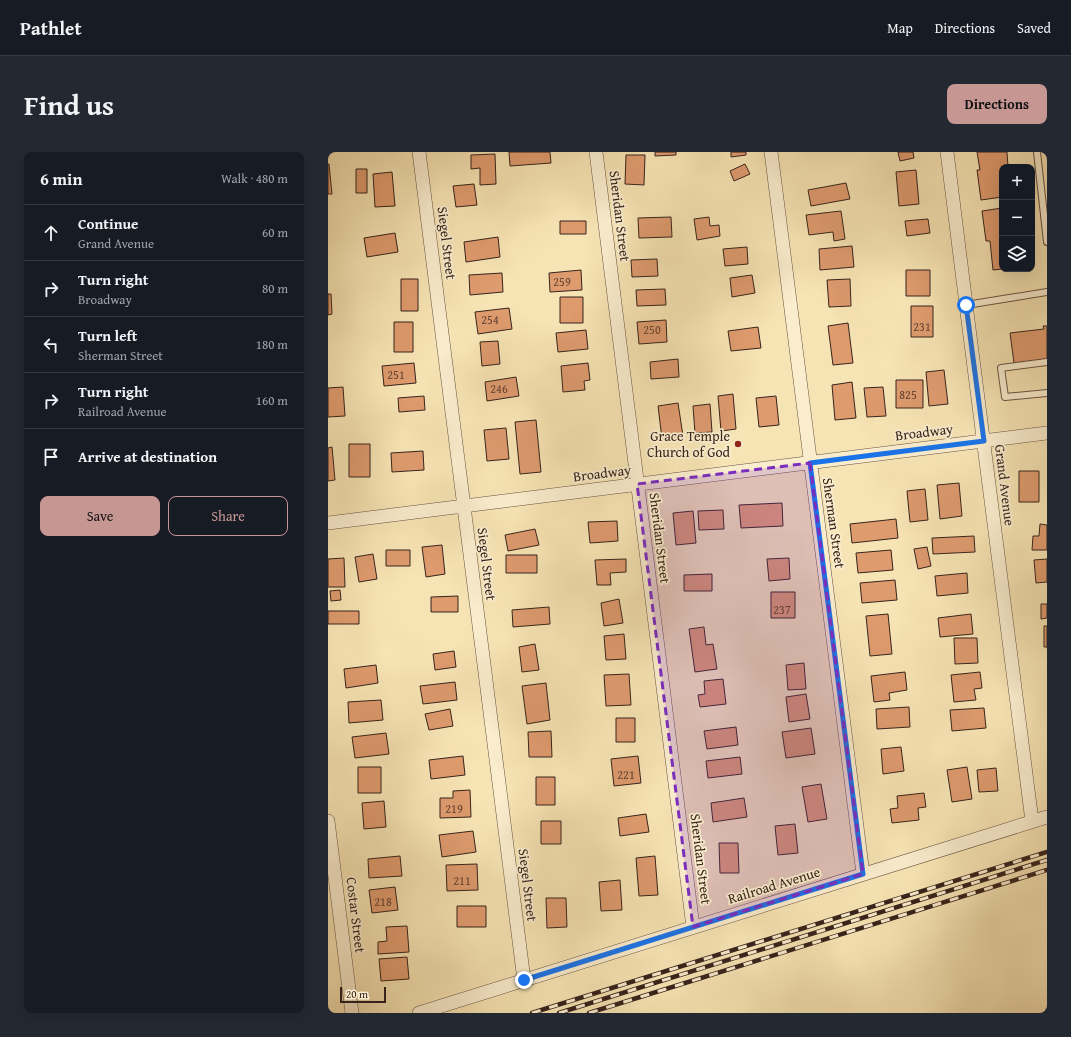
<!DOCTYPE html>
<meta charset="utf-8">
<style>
:root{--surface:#171b24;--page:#242831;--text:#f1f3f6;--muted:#9ea1a6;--line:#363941;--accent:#c59692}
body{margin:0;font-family:"Gentium Book Plus",serif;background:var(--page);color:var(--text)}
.controls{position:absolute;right:12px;top:12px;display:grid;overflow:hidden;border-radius:8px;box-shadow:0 4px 16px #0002}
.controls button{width:36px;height:36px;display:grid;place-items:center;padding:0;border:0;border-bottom:1px solid var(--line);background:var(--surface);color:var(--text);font:20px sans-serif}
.scale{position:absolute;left:12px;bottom:10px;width:46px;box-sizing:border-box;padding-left:4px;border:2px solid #37231c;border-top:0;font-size:11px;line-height:14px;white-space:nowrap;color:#37231c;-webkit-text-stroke:3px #faedce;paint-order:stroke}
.stop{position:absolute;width:12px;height:12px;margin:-9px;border:3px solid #1a73e8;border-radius:50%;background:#fff}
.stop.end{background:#1a73e8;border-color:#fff;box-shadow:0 1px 4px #0008}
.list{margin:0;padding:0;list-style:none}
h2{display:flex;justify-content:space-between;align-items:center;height:52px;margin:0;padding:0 16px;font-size:17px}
h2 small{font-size:13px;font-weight:400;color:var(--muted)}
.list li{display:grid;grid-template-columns:26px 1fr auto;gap:12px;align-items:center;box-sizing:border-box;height:56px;padding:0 16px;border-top:1px solid var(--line)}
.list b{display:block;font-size:15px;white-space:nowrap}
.list p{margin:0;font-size:13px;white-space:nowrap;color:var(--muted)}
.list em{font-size:13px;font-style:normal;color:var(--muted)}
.actions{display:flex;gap:8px;padding:12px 16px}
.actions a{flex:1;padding:9px 0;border:1px solid var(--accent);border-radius:8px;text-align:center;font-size:14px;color:var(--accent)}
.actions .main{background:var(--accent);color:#111}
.icon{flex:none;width:22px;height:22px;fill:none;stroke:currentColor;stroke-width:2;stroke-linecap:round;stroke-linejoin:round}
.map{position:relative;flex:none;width:719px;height:861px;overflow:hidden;border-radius:8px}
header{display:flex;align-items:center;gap:24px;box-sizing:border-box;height:56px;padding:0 20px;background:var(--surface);border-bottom:1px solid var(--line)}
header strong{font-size:19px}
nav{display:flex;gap:22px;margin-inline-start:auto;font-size:14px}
.intro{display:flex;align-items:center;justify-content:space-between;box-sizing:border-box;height:96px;padding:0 24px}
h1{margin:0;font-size:28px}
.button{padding:10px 18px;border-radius:8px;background:var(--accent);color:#111;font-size:14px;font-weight:700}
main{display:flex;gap:24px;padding:0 24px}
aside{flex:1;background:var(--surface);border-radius:8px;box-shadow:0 4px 16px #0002}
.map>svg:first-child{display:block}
.building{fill:#de9b6e;stroke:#37231c}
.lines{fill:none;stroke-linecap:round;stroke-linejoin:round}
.lane-casing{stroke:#675342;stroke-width:8}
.street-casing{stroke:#675342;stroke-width:14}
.lane{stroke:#faedce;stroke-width:6}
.street{stroke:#faedce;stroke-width:13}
.rail-casing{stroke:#37231c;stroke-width:4.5}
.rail{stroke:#faedce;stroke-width:3;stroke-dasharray:9;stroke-linecap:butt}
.route{stroke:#1a73e8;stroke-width:5}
.marked{fill:#7b2cbf;fill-opacity:0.2;stroke:#7b2cbf;stroke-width:3;stroke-dasharray:8 5;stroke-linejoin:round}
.poi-dot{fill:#8f2418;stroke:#faedce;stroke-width:1.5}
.labels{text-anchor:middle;stroke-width:3.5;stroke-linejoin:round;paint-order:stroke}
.number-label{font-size:12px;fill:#614130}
.street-label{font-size:14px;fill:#37231c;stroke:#faedce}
.poi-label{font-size:14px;fill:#37231c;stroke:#faedce;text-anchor:end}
</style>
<header>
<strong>Pathlet</strong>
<nav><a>Map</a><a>Directions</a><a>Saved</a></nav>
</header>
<div class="intro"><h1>Find us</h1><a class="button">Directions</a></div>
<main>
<aside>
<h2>6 min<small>Walk · 480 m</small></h2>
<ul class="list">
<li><svg class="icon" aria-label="ahead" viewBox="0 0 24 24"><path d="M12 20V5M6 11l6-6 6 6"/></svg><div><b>Continue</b><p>Grand Avenue</p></div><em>60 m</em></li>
<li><svg class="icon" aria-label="right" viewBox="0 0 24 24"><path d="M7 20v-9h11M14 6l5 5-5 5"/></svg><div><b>Turn right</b><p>Broadway</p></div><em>80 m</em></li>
<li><svg class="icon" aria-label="left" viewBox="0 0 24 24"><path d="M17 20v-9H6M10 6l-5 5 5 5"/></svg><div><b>Turn left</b><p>Sherman Street</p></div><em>180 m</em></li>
<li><svg class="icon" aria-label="right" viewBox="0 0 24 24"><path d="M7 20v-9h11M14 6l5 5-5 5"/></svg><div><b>Turn right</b><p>Railroad Avenue</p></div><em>160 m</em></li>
<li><svg class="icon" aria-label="arrive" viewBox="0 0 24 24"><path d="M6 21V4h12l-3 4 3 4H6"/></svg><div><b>Arrive at destination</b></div></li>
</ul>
<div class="actions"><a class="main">Save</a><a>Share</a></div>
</aside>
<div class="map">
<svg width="719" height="861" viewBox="0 0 719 861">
<rect width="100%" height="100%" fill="#f7e4b4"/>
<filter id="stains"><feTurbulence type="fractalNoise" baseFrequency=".005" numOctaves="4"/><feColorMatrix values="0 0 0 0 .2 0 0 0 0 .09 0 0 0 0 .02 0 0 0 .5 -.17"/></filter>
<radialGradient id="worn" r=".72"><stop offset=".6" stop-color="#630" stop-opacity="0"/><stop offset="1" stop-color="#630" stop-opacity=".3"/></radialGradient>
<!-- building -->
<path class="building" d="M181 0H222L223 11 182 14Z
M327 0H348V3L327 4Z
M403 0H418V3L403 5Z
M570 0H585L586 6 572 9Z
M649 0H679L680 15H674V45L653 48 649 18H652Z
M167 2 168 32 152 33V16L143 17V3Z
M298 3H317L316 33 297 32Z
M0 12H1L4 42H0Z
M417 12 422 22 406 29 402 19Z
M28 17H39V41H28Z
M588 18 591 52 571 54 568 20Z
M64 20 67 54 47 55 45 22Z
M518 31 522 47 483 54 480 38Z
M146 32 149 53 128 55 125 34Z
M674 56V117L665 118 662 89H658L654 59Z
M513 59 517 87 506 89 505 80 481 83 478 63Z
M343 65 344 85 311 86 310 66Z
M381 65 382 74 391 73 392 84 369 88 366 67Z
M600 67 602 81 579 84 577 69Z
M232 69H258V82H232Z
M67 81 70 100 39 105 36 86Z
M170 85 172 105 138 110 136 90Z
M524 94 526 115 492 118 491 97Z
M419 95 420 112 397 114 395 97Z
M329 107 330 124 304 125 303 108Z
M253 118 254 138 222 140 221 121Z
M578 118H602V144H578Z
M174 121 175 140 142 143 141 123Z
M424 123 427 141 404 145 402 126Z
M73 127H90V159H73Z
M522 127 523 154 501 155 499 128Z
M337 137 338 153 309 154 308 138Z
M0 142H3L4 162 0 163Z
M232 145H255V171H232Z
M583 154H605V185H583Z
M181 156 184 177 150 182 147 160Z
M338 168 339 190 311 192 309 170Z
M66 170H85V200H66Z
M520 171 525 211 505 213 500 174Z
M715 174H719V207L686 211 682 181 716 177Z
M430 175 433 196 403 199 400 179Z
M258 178 260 197 230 200 228 181Z
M170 189 172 212 154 214 152 190Z
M350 207 351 225 323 227 322 210Z
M86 211 88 231 56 234 54 214Z
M260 211 262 228 256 229 257 238 235 240 233 214Z
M616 218 620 252 601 254 598 220Z
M188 225 191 244 159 249 157 230Z
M568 228H595V256H568Z
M524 230 528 266 507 268 504 233Z
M15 235 17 264 0 265V236Z
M555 235 558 264 539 265 536 236Z
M405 242 408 277 393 279 390 244Z
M96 244 97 258 71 260 70 246Z
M448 244 451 273 431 275 428 246Z
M350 251 355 284 334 287 330 254Z
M382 252 384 280 367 281 365 254Z
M208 268 213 320 192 322 187 270Z
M178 276 181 307 159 309 156 278Z
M21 292H42V325H21Z
M4 295 7 328 0 329V296Z
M95 299 96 318 64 320 63 301Z
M691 319H711V350H691Z
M631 331 634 364 612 367 609 333Z
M597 337 600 368 582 370 579 339Z
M454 351 455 374 413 376 411 353Z
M395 358 396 377 371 378 370 359Z
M365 359 368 391 348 393 345 361Z
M568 367 570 386 524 391 522 372Z
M289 369 290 389 262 391 260 370Z
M712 372 719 373V398H704L705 384H711Z
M207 377 211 393 180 399 177 383Z
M646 384 647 400 605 402 604 386Z
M114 393 117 422 98 425 94 395Z
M599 395 603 414 590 417 586 397Z
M58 398H82V414H58Z
M563 398 565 418 530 421 528 401Z
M45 402 49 427 31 430 27 405Z
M178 403H209V421H178Z
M16 406 17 435H0V407Z
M461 406 462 427 441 429 439 407Z
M298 407V420L282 421 283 433H269L267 408Z
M719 407V430L708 431 706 408Z
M639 421 640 441 609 444 607 424Z
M384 422V439H356V423Z
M567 428 569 448 534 451 532 431Z
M12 438 13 448 3 449 2 439Z
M443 440H467V466H443Z
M130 444V460H103V445Z
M291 447 295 471 276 474 273 451Z
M713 452H719V466L713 467Z
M221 455 222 472 185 475 184 458Z
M0 459H31V472H0Z
M560 462 564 502 542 504 538 464Z
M643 462 645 482 612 485 610 466Z
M716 474H719V495H716Z
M376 475 378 493 385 492 389 517 367 520 361 477Z
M296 482 298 507 278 508 276 484Z
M626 486H649L650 511 627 512Z
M207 492 211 518 194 520 191 495Z
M126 499 128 515 107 518 105 502Z
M476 511 478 537 460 538 458 513Z
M48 513 50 531 18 536 16 517Z
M577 520 579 538 561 541 562 548 546 550 543 524Z
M652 520 654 536 646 537 648 548 626 550 623 523Z
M301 522 303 553 278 554 276 523Z
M395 527 398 552 372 555 370 543 377 542 376 529Z
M127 530 129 548 95 552 92 534Z
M218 531 222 568 199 572 194 534Z
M478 542 482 567 461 570 458 545Z
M53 548 55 568 21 571 20 550Z
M581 555 582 575 549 577 548 557Z
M656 556 658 576 624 579 622 558Z
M122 557 125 574 101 578 97 562Z
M288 566H307V590H288Z
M408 575 410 593 379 597 376 579Z
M483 576 487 602 458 606 454 580Z
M223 579 224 605H201L200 580Z
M58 581 61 602 27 606 24 585Z
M573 595 576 619 555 622 553 597Z
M135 604 137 623 103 627 101 608Z
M310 604 313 631 286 634 283 607Z
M412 605 414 622 380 626 378 609Z
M30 615H53V641H30Z
M639 615 644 647 624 650 619 618Z
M668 616 670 639 651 640 649 618Z
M208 625H227V653H208Z
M493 632 499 667 480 670 474 635Z
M142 638 143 665 112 666V646H125V639Z
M596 641 598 655 590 656 591 668 564 671 562 657 570 656 569 644Z
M416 646 419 665 385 670 383 651Z
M56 649 58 675 36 677 34 651Z
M318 662 321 680 292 684 290 666Z
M213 669H233V692H213Z
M467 672 470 701 450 703 447 674Z
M145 679 148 700 114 705 111 683Z
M391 691H410L411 721H392Z
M72 704 74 724 41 726 40 707Z
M327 704 330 743 311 744 308 706Z
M149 712 150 738 119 739 118 713Z
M292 728 294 758 273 759 271 730Z
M67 735 70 758 44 761 41 738Z
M218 746H238L239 775 219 776Z
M129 754H158V775H129Z
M79 774 81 800 50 802V790L59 789 58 775Z
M79 805 81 827 53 829 51 807Z"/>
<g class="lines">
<!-- lane casing -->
<g class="lane-casing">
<path id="lane" d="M709 0 719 90
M638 153 719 140
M719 210 673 216 677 245 719 241"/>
</g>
<!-- street casing -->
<g class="street-casing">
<path id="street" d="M91 0 196 828
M268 0 365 775
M443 0 535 722
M619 0C647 223 674 446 704 669
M0 371 719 281
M0 669 24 861
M91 861 719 665"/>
</g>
<!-- lane -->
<use href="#lane" class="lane"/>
<!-- street -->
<use href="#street" class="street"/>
<!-- rail casing -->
<g class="rail-casing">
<path id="rail" d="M204 861 719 700
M231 861 719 708
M261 861 719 718"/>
</g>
<!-- rail -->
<use href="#rail" class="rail"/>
</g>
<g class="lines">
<!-- route -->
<path class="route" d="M196 828 535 722 482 311 656 289 638 153"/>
</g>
<!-- marked area -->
<path class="marked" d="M482 311 535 722 365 775 309 332Z"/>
<!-- markers -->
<circle class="poi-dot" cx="410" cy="292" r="4"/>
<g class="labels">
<!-- number labels -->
<g class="number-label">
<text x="234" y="134">259</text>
<text x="162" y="172">254</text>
<text x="594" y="179">231</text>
<text x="324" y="182">250</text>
<text x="68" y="227">251</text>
<text x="171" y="241">246</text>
<text x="580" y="247">825</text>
<text x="454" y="462">237</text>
<text x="298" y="627">221</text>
<text x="126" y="661">219</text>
<text x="134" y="733">211</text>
<text x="55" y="754">218</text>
</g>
<!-- street labels -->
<g class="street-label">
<text transform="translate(292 64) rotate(83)" y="5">Sheridan Street</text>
<text transform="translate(119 91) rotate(83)" y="5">Siegel Street</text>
<text transform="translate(596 280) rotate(-7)" y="5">Broadway</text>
<text transform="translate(274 321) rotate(-7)" y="5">Broadway</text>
<text transform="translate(677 333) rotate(83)" y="5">Grand Avenue</text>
<text transform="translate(506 371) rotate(82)" y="5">Sherman Street</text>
<text transform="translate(332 386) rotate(83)" y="5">Sheridan Street</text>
<text transform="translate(159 412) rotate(83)" y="5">Siegel Street</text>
<text transform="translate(373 707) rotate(83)" y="5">Sheridan Street</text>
<text transform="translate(200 733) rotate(83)" y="5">Siegel Street</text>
<text transform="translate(446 733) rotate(-17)" y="5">Railroad Avenue</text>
<text transform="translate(28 763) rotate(83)" y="5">Costar Street</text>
</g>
<!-- poi labels -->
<g class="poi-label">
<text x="402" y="289">Grace Temple<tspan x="402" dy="16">Church of God</tspan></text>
</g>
</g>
<rect width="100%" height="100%" filter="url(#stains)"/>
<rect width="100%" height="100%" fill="url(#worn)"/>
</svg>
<div class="controls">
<button>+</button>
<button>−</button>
<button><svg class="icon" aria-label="layers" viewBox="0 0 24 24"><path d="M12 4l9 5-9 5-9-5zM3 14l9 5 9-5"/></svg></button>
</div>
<div class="scale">20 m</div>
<div class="stop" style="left:638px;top:153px"></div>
<div class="stop end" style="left:196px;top:828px"></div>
</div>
</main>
